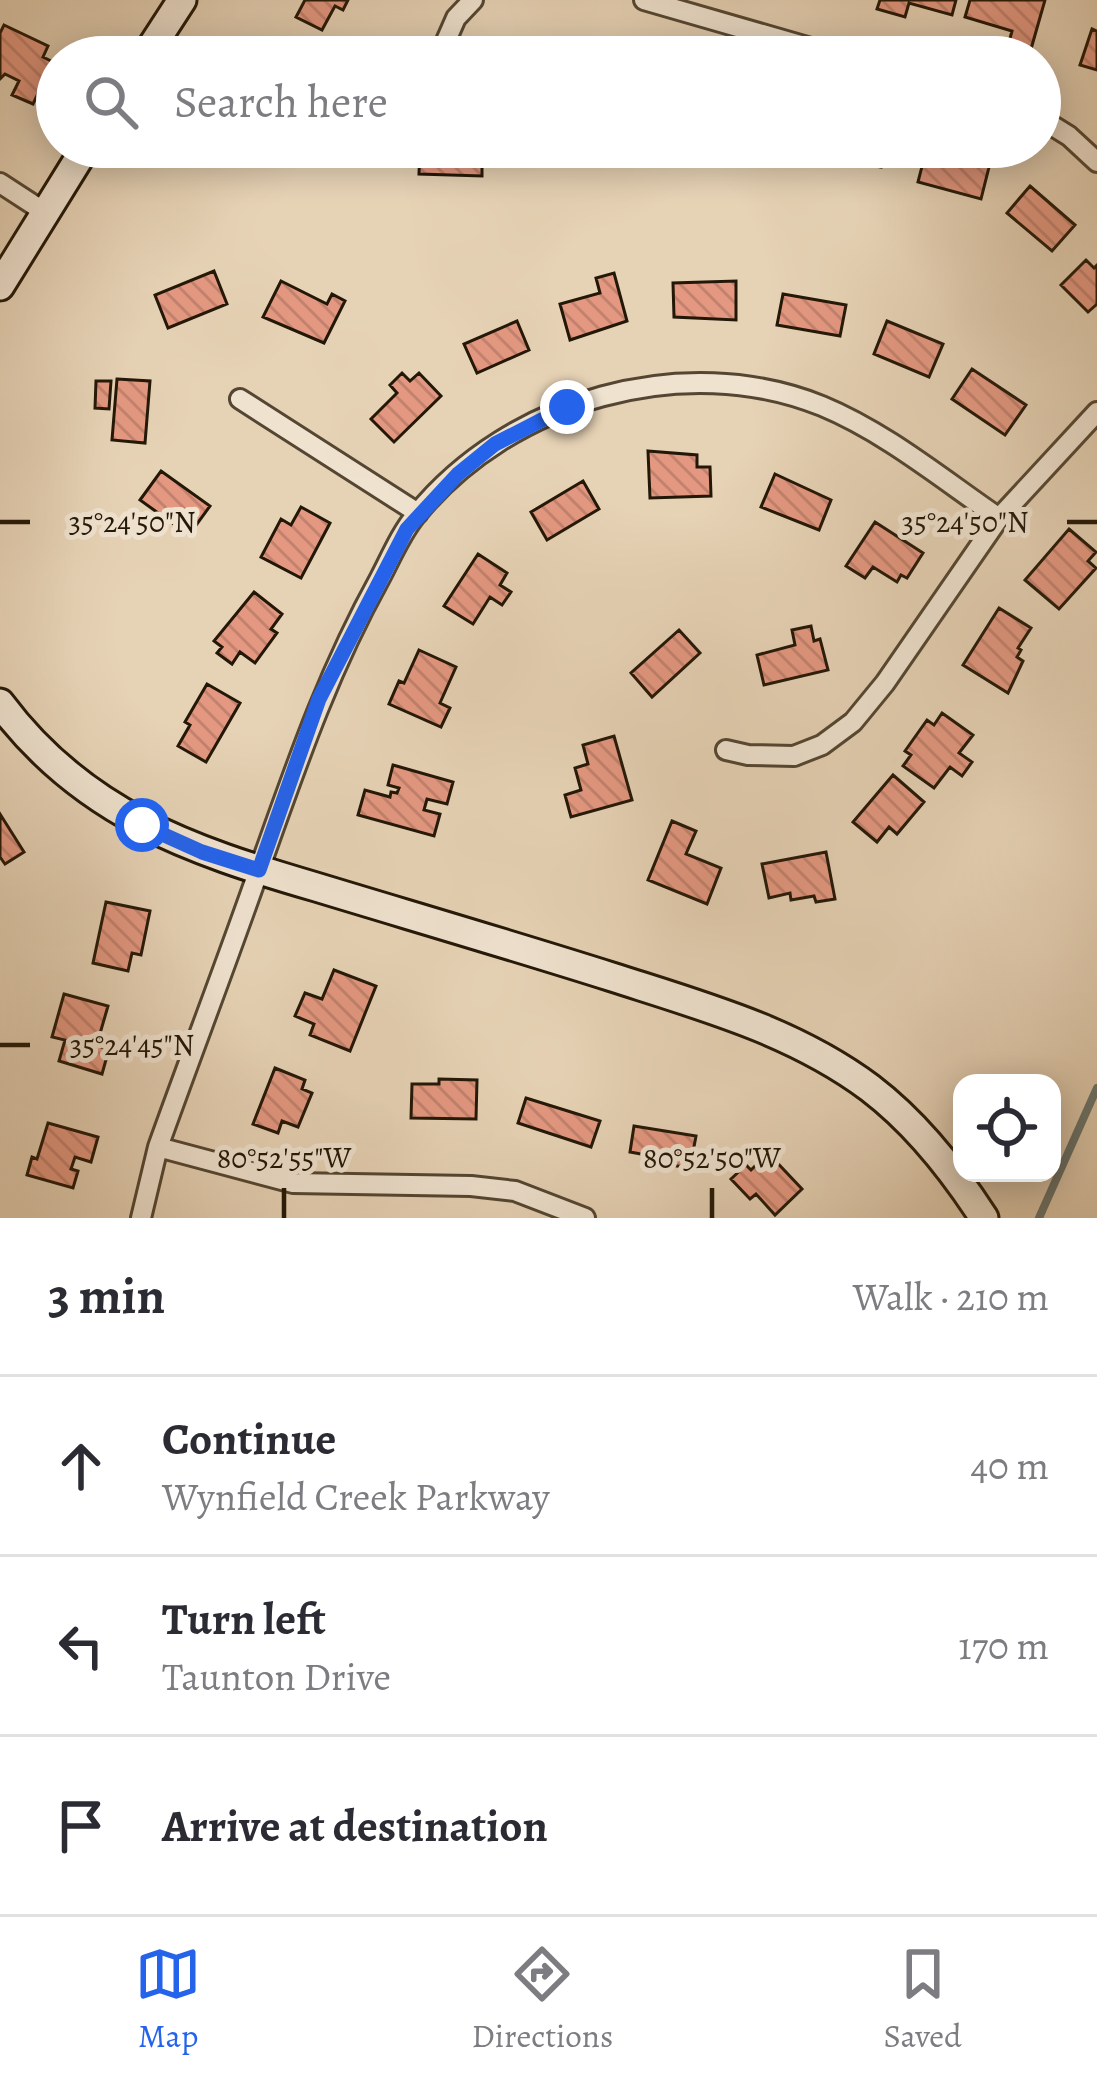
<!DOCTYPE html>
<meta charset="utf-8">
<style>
:root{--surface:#fff;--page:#f7f7f7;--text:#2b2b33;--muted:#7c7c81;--line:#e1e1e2;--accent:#2563eb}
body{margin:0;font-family:Alegreya,serif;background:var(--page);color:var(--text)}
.controls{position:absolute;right:36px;bottom:36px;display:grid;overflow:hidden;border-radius:24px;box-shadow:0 6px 30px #0003}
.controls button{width:108px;height:108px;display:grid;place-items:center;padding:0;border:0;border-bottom:3px solid var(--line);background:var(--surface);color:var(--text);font:60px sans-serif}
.stop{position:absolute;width:36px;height:36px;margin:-27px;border:9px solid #2563eb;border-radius:50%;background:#fff}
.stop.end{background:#2563eb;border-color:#fff;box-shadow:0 3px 12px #0008}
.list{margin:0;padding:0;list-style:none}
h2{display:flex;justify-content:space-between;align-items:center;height:156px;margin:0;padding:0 48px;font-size:51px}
h2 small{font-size:39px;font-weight:400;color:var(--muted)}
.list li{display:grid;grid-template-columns:78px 1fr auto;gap:36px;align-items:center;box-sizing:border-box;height:180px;padding:0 48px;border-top:3px solid var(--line)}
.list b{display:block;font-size:45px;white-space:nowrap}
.list p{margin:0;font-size:39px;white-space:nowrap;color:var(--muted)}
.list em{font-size:39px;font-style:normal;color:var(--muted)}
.icon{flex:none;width:66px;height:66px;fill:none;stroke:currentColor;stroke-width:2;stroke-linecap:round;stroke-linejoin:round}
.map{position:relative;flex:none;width:1097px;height:1218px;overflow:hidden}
.search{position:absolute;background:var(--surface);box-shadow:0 6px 30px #0003;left:36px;right:36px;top:36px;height:132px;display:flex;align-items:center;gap:30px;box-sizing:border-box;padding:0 42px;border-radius:66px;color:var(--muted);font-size:45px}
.sheet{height:696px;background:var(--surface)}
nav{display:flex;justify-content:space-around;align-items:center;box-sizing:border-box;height:168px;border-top:3px solid var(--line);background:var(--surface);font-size:33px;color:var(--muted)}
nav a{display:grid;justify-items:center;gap:6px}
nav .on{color:var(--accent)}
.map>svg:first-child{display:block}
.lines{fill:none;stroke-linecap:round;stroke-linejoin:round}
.stream{stroke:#6a7671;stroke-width:8}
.building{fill:url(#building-back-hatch);stroke:#231707;stroke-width:3}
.street-casing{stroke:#544632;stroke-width:24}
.secondary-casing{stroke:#231707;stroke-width:33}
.street{stroke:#efe2cf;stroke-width:18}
.secondary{stroke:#efe2cf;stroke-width:27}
.route{stroke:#2563eb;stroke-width:15}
.ticks{fill:none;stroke:#231707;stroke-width:4.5}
.ticks-label{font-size:30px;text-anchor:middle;fill:#231707;stroke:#efe2cf;stroke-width:10;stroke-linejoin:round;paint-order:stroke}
</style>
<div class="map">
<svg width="1097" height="1218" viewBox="0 0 1097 1218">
<defs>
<pattern id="building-back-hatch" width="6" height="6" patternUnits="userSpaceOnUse" patternTransform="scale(3)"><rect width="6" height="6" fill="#e49881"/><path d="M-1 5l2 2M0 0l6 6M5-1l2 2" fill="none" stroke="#c3826e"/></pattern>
</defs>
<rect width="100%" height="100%" fill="#e6d2b5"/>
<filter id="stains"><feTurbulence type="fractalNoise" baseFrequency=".00167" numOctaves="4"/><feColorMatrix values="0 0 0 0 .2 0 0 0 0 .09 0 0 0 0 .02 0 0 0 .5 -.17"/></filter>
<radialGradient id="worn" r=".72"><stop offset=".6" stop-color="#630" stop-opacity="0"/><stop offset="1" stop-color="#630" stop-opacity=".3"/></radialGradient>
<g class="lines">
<!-- stream -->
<path class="stream" d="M1039 1218 1097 1088"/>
</g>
<!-- building -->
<path class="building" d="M305 0H348L343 10 335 6 322 30 296 17Z
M880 0H956L952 15 909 3 905 17 877 9Z
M970 0H1045L1031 49 1009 42 1012 31 965 17Z
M4 25 48 46 43 57 53 62 33 104 12 95 19 81 5 74 0 79V33Z
M1092 29 1097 31V70L1080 65Z
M420 147H482V176L419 174Z
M820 147H884L881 167 818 157Z
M926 151 989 167 981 199 918 182Z
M1030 186 1075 225 1052 251 1007 213Z
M1086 260 1094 268 1097 265V304L1088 312 1061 285Z
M214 271 227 304 168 328 155 295Z
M614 273 627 321 570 340 560 304 600 293 596 278Z
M281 281 327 304 332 294 345 301 324 343 263 317Z
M736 281V320L674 317 673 283Z
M783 294 846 305 840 336 777 325Z
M517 321 529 350 477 373 464 344Z
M887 321 943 344 929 377 874 354Z
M972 369 1026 405 1005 435 952 399Z
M402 373 410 381 419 373 441 396 394 442 371 419 397 393 390 385Z
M117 379 150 381 145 443 112 440Z
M96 381H111L109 409 95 408Z
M648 451 697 455V467H710L711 496 650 498Z
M161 471 210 506 189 535 140 500Z
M775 474 831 500 819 530 761 507Z
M583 481 599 509 547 540 531 512Z
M301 507 330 523 301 578 261 557 281 519 291 525Z
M875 522 923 553 907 578 901 575 897 582 873 567 865 578 846 566Z
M1069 529 1096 552 1088 561 1096 568 1059 609 1025 580Z
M478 554 507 573 500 585 511 592 502 605 490 597 473 624 444 606Z
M254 592 282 614 271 629 277 633 255 663 240 652 232 664 217 653 222 647 214 641Z
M999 608 1031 628 1018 648 1021 650 1017 657 1023 661 1008 693 963 665Z
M811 626 814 641 820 639 828 670 764 685 757 655 795 645 792 630Z
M679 630 700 653 652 697 631 673Z
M419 650 456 667 440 703 450 708 441 727 389 704 399 681 404 683Z
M207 684 240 703 206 762 178 746 190 725 185 722Z
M942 713 973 735 959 753 972 762 962 776 950 767 934 788 903 766 911 755 905 751 927 720 934 725Z
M614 736 632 800 571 817 565 795 581 790 575 768 588 764 583 745Z
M393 765 453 782 447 804 427 799 424 810 440 814 434 836 358 815 365 790 390 797 391 792 397 793 399 788 388 785Z
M893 775 924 802 897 834 889 827 877 842 853 822Z
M0 814 24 852 5 864 0 857Z
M672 821 696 831 686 854 721 868 707 904 648 880Z
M826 852 835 899 816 902 814 896 791 900 790 893 769 898 762 864Z
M106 902 150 911 141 955 132 953 128 971 93 963Z
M334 970 376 986 350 1051 310 1035 314 1024 295 1016 305 993 322 999Z
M64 994 108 1006 99 1037 92 1036 90 1044 109 1049 102 1074 59 1061 65 1040 52 1037Z
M275 1068 305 1080 302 1089 312 1093 298 1127 282 1121 278 1133 253 1124Z
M439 1079 477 1080 476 1119 411 1118 412 1084H439Z
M526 1098 600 1121 591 1147 518 1123Z
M48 1123 98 1137 91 1162 75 1157 71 1169 78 1171 73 1188 27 1175 32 1157 37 1159Z
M634 1126 696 1136 690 1168 651 1162 652 1156 630 1152Z
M768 1153 802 1189 775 1215 756 1194 750 1199 731 1179 746 1165 751 1170Z"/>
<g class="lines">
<!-- street casing -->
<g class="street-casing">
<path id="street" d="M644 0 842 57
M445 43 456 18 473 0
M1040 118 1069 136 1097 162
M0 183 43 211
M240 399 418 513
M726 750 748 755 794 756 822 745 853 722 885 683 999 518 1097 412
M158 1147 293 1183 471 1186 515 1191 585 1218
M141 1218 158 1147C192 1052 228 959 261 864 297 763 328 672 380 578 391 557 401 533 416 515 509 400 684 350 822 406 885 432 942 479 999 518"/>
</g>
<!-- secondary casing -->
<g class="secondary-casing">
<path id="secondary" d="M145 57 182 0
M0 286 86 147
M0 703C82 813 189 850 316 887 415 917 514 946 612 977 702 1006 794 1031 870 1088 916 1123 953 1170 984 1218"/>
</g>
<!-- street -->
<use href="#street" class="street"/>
<!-- secondary -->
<use href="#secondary" class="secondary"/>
</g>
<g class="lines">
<!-- route -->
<path class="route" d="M142 825 202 852 259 870 319 699 407 529 458 474 495 444 567 407"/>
</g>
<!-- ticks -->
<path class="ticks" d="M0 522H30M1067 522H1097M0 1045H30M284 1188V1218M712 1188V1218"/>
<g class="ticks-label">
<text x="132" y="532">35°24'50"N</text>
<text x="965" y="532">35°24'50"N</text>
<text x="132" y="1055">35°24'45"N</text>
<text x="284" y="1168">80°52'55"W</text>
<text x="712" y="1168">80°52'50"W</text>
</g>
<rect width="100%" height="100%" filter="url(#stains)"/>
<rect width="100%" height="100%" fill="url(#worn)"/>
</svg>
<div class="controls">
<button><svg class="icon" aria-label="locate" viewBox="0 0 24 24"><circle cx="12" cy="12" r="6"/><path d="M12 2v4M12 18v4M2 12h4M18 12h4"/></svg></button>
</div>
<div class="stop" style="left:142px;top:825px"></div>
<div class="stop end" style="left:567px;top:407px"></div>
<div class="search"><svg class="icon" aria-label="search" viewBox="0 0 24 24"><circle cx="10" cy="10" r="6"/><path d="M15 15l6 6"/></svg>Search here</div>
</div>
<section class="sheet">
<h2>3 min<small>Walk · 210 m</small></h2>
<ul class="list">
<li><svg class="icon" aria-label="ahead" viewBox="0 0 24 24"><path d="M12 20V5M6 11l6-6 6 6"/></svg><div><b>Continue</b><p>Wynfield Creek Parkway</p></div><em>40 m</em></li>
<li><svg class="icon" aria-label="left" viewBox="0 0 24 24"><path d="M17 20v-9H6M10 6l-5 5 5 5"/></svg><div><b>Turn left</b><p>Taunton Drive</p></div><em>170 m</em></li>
<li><svg class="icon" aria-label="arrive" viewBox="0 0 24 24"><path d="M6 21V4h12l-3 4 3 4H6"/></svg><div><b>Arrive at destination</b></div></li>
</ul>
</section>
<nav>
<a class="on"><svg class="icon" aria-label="map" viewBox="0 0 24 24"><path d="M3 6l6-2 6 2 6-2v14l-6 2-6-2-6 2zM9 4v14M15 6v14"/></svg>Map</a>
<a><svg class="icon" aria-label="directions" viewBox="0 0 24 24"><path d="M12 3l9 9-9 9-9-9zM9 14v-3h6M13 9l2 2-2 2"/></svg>Directions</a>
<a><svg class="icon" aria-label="saved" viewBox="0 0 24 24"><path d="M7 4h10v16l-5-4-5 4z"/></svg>Saved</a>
</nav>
